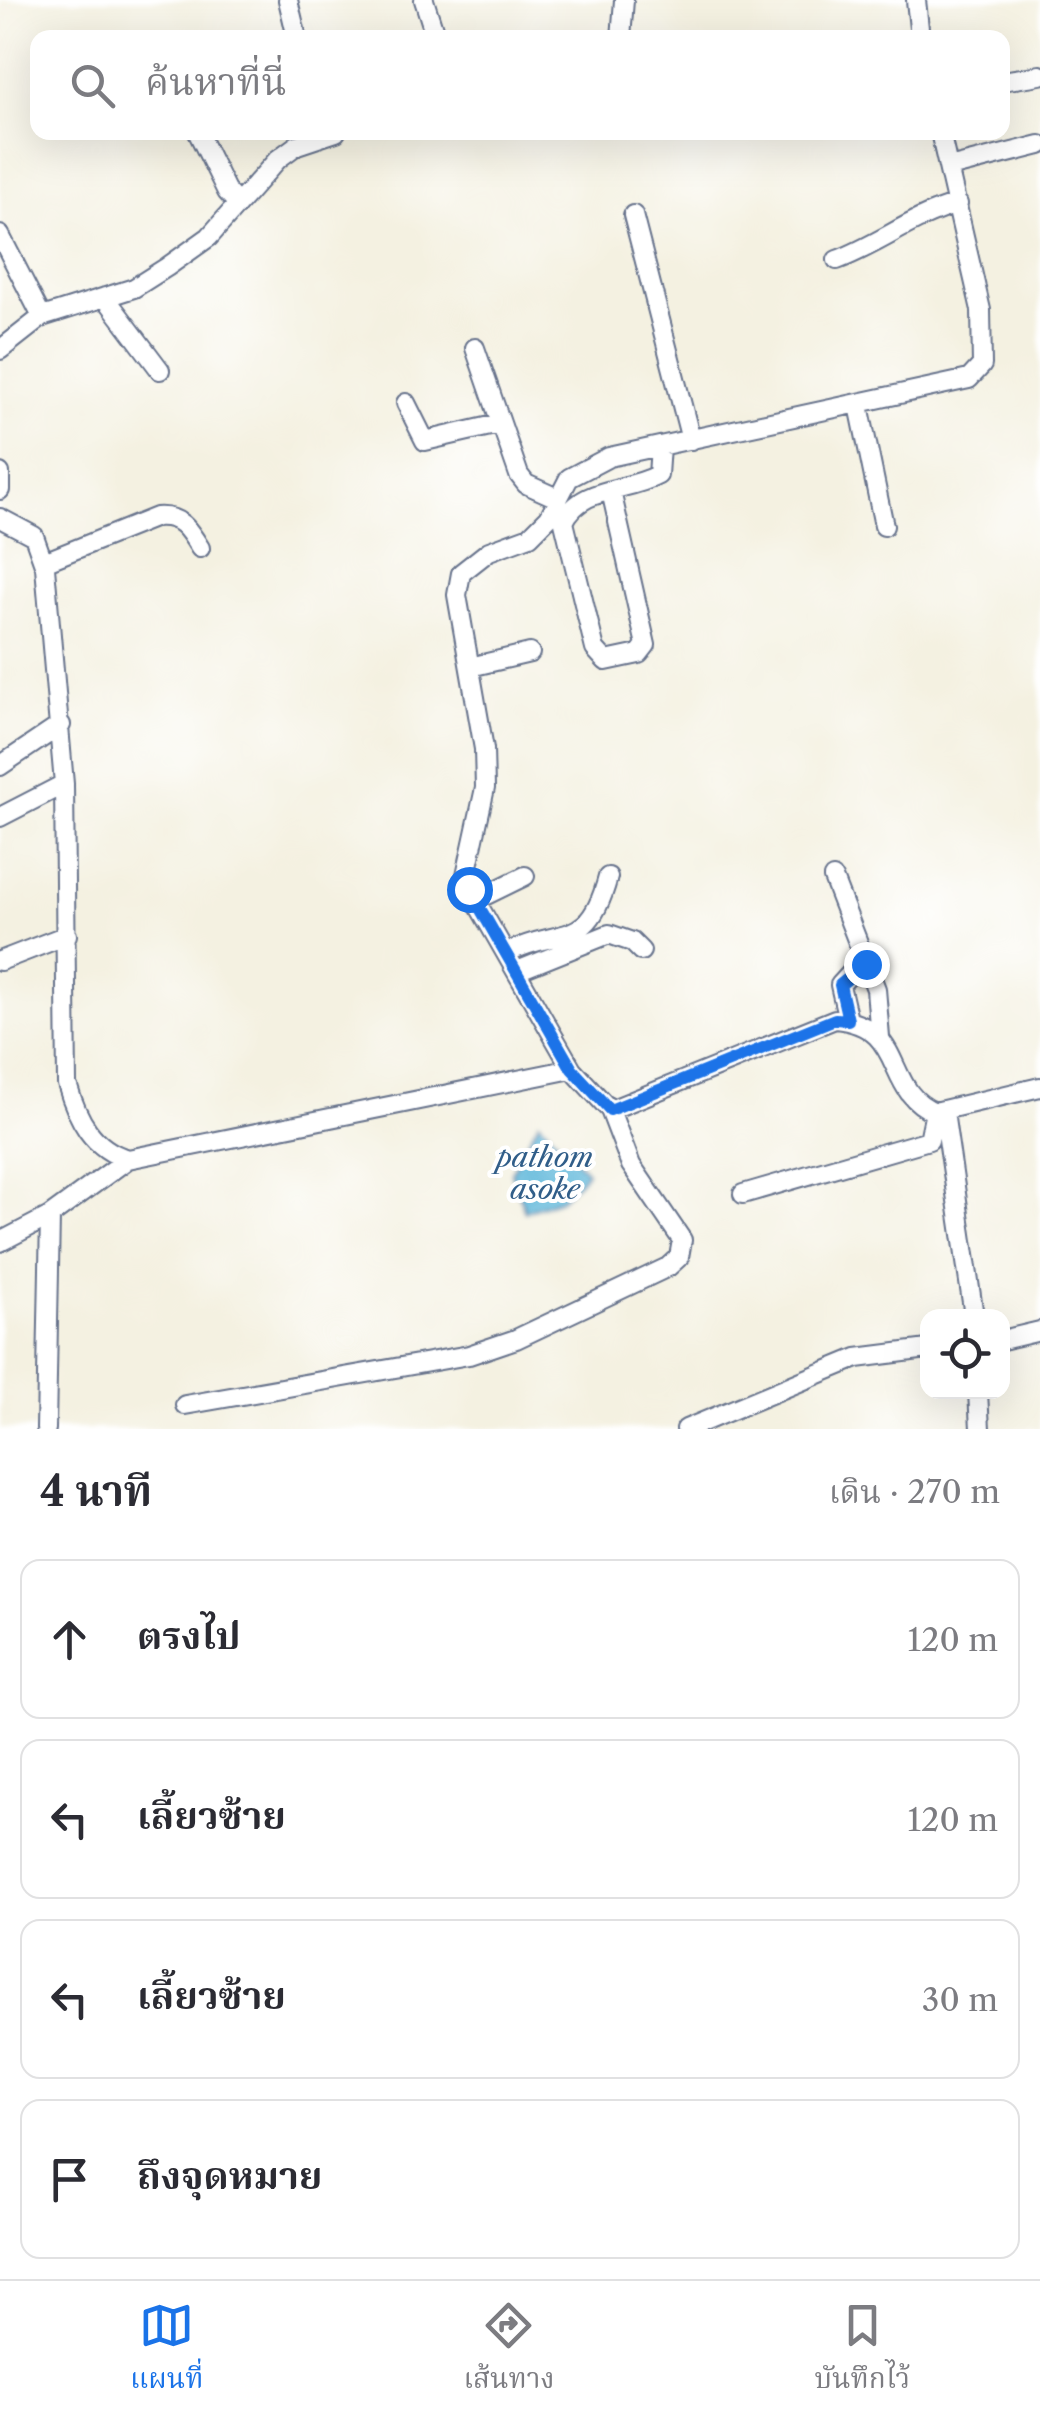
<!DOCTYPE html>
<html lang="th">
<meta charset="utf-8">
<style>
:root{--surface:#fff;--page:#f2f2f3;--text:#2b2b33;--muted:#7c7c81;--line:#e1e1e2;--accent:#1a73e8}
body{margin:0;font-family:"Libre Caslon Text","Noto Serif Thai",serif;background:var(--page);color:var(--text)}
.controls{position:absolute;right:30px;bottom:30px;display:grid;overflow:hidden;border-radius:20px;box-shadow:0 10px 40px #0002}
.controls button{width:90px;height:90px;display:grid;place-items:center;padding:0;border:0;border-bottom:2px solid var(--line);background:var(--surface);color:var(--text);font:50px sans-serif}
.stop{position:absolute;width:30px;height:30px;margin:-22px;border:8px solid #1a73e8;border-radius:50%;background:#fff}
.stop.end{background:#1a73e8;border-color:#fff;box-shadow:0 2px 10px #0008}
.list{margin:0;padding:0;list-style:none}
h2{display:flex;justify-content:space-between;align-items:center;height:130px;margin:0;padding:0 40px;font-size:42px}
h2 small{font-size:32px;font-weight:400;color:var(--muted)}
.list li{display:grid;grid-template-columns:65px 1fr auto;gap:30px;align-items:center;box-sizing:border-box;height:160px;margin:0 20px 20px;padding:0 20px;border:2px solid var(--line);border-radius:20px}
.list b{display:block;font-size:38px;white-space:nowrap}
.list em{font-size:32px;font-style:normal;color:var(--muted)}
.icon{flex:none;width:55px;height:55px;fill:none;stroke:currentColor;stroke-width:2;stroke-linecap:round;stroke-linejoin:round}
.map{position:relative;flex:none;width:1040px;height:1429px;overflow:hidden}
.search{position:absolute;background:var(--surface);box-shadow:0 10px 40px #0002;left:30px;right:30px;top:30px;height:110px;display:flex;align-items:center;gap:25px;box-sizing:border-box;padding:0 35px;border-radius:20px;color:var(--muted);font-size:38px}
.sheet{height:850px;background:var(--surface)}
nav{display:flex;justify-content:space-around;align-items:center;box-sizing:border-box;height:140px;border-top:2px solid var(--line);background:var(--surface);font-size:28px;color:var(--muted)}
nav a{display:grid;justify-items:center;gap:5px}
nav .on{color:var(--accent)}
.map>svg:first-child{display:block}
.water{fill:#5bb6d9;stroke:#3b729c;stroke-width:2.5}
.lines{fill:none;stroke-linecap:round;stroke-linejoin:round}
.minor-casing{stroke:#67738c;stroke-width:22}
.minor{stroke:#fff;stroke-width:18}
.route{stroke:#1a73e8;stroke-width:12}
.labels{text-anchor:middle;stroke-width:8;stroke-linejoin:round;paint-order:stroke}
.water-label{font-size:28px;font-style:italic;fill:#315e89;stroke:#fff}
</style>
<div class="map">
<svg width="1040" height="1429" viewBox="0 0 1040 1429">
<rect width="100%" height="100%" fill="#fff"/>
<filter id="ink" filterUnits="userSpaceOnUse"><feTurbulence type="fractalNoise" baseFrequency=".01" numOctaves="2"/><feDisplacementMap in="SourceGraphic" scale="20" xChannelSelector="R" yChannelSelector="G"/><feConvolveMatrix kernelMatrix="1 2 1 2 8 2 1 2 1" color-interpolation-filters="sRGB"/></filter>
<filter id="wash" filterUnits="userSpaceOnUse"><feTurbulence type="fractalNoise" baseFrequency=".0048" numOctaves="4" result="noise"/><feDisplacementMap in="SourceGraphic" scale="40" xChannelSelector="R" yChannelSelector="G"/><feGaussianBlur stdDeviation="2.25" result="paint"/><feColorMatrix in="noise" values="0 0 0 0 0 0 0 0 0 0 0 0 0 0 0 0 0 1.4 0 .05"/><feComposite in="paint" operator="in"/></filter>
<g filter="url(#wash)">
<rect width="100%" height="100%" fill="#f4f1e1"/>
<!-- water -->
<path class="water" d="M539 1121 587 1172 561 1199 525 1211 511 1173Z"/>
</g>
<g filter="url(#ink)">
<g class="lines">
<!-- minor casing -->
<g class="minor-casing">
<path id="minor" d="M288 0 297 38
M424 0 436 38
M916 0 920 38
M621 38 624 0
M1002 81 1040 75
M940 132 981 310 982 365 969 379 609 457 569 478 549 517 530 536 489 551 461 573 457 595 484 749 485 788 466 875 469 889 572 1069 610 1110 835 1019C908 1026 882 1091 935 1112L1040 1087
M198 133 227 192 238 204
M949 168 1040 145
M633 215 691 440
M0 235 42 317
M837 260C880 244 913 216 958 204
M105 297 160 370
M475 348 519 475 526 484 557 498
M0 350 42 317 134 288 167 267 209 237 278 159 297 145 336 132
M406 403 425 441 499 424
M859 405 884 526
M0 473V490
M611 491 646 645 639 654 606 661 595 649 564 522C580 486 627 492 658 475L660 446
M0 518 34 536 45 567 64 784 67 1084C77 1118 92 1149 128 1159L572 1069
M44 562 156 517C180 515 188 528 200 548
M470 667 530 653
M0 766 61 725
M0 817 64 784
M833 878 876 989 880 1037
M476 900 525 876
M506 953C562 925 588 952 608 877
M0 961 67 935
M517 971 609 934 632 942 641 951
M848 1020 840 985 851 973 868 967
M944 1112 974 1316
M743 1194 929 1140 935 1112
M0 1242 50 1216 128 1159
M1002 1340 1040 1331
M978 1392 980 1429
M185 1405 469 1355 516 1339 668 1267 679 1257 682 1240 631 1165 610 1110
M46 1429 50 1216
M686 1429 857 1358 928 1349"/>
</g>
<!-- minor -->
<use href="#minor" class="minor"/>
</g>
</g>
<g class="lines" filter="url(#ink)">
<!-- route -->
<path class="route" d="M469 889 572 1069 610 1110 835 1019 848 1020 840 985 866 964"/>
</g>
<g class="labels">
<!-- water labels -->
<g class="water-label">
<text x="545" y="1167">pathom<tspan x="545" dy="32">asoke</tspan></text>
</g>
</g>
</svg>
<div class="controls">
<button><svg class="icon" aria-label="locate" viewBox="0 0 24 24"><circle cx="12" cy="12" r="6"/><path d="M12 2v4M12 18v4M2 12h4M18 12h4"/></svg></button>
</div>
<div class="stop" style="left:469px;top:889px"></div>
<div class="stop end" style="left:866px;top:964px"></div>
<div class="search"><svg class="icon" aria-label="search" viewBox="0 0 24 24"><circle cx="10" cy="10" r="6"/><path d="M15 15l6 6"/></svg>ค้นหาที่นี่</div>
</div>
<section class="sheet">
<h2>4 นาที<small>เดิน · 270 m</small></h2>
<ul class="list">
<li><svg class="icon" aria-label="ahead" viewBox="0 0 24 24"><path d="M12 20V5M6 11l6-6 6 6"/></svg><div><b>ตรงไป</b></div><em>120 m</em></li>
<li><svg class="icon" aria-label="left" viewBox="0 0 24 24"><path d="M17 20v-9H6M10 6l-5 5 5 5"/></svg><div><b>เลี้ยวซ้าย</b></div><em>120 m</em></li>
<li><svg class="icon" aria-label="left" viewBox="0 0 24 24"><path d="M17 20v-9H6M10 6l-5 5 5 5"/></svg><div><b>เลี้ยวซ้าย</b></div><em>30 m</em></li>
<li><svg class="icon" aria-label="arrive" viewBox="0 0 24 24"><path d="M6 21V4h12l-3 4 3 4H6"/></svg><div><b>ถึงจุดหมาย</b></div></li>
</ul>
</section>
<nav>
<a class="on"><svg class="icon" aria-label="map" viewBox="0 0 24 24"><path d="M3 6l6-2 6 2 6-2v14l-6 2-6-2-6 2zM9 4v14M15 6v14"/></svg>แผนที่</a>
<a><svg class="icon" aria-label="directions" viewBox="0 0 24 24"><path d="M12 3l9 9-9 9-9-9zM9 14v-3h6M13 9l2 2-2 2"/></svg>เส้นทาง</a>
<a><svg class="icon" aria-label="saved" viewBox="0 0 24 24"><path d="M7 4h10v16l-5-4-5 4z"/></svg>บันทึกไว้</a>
</nav>
